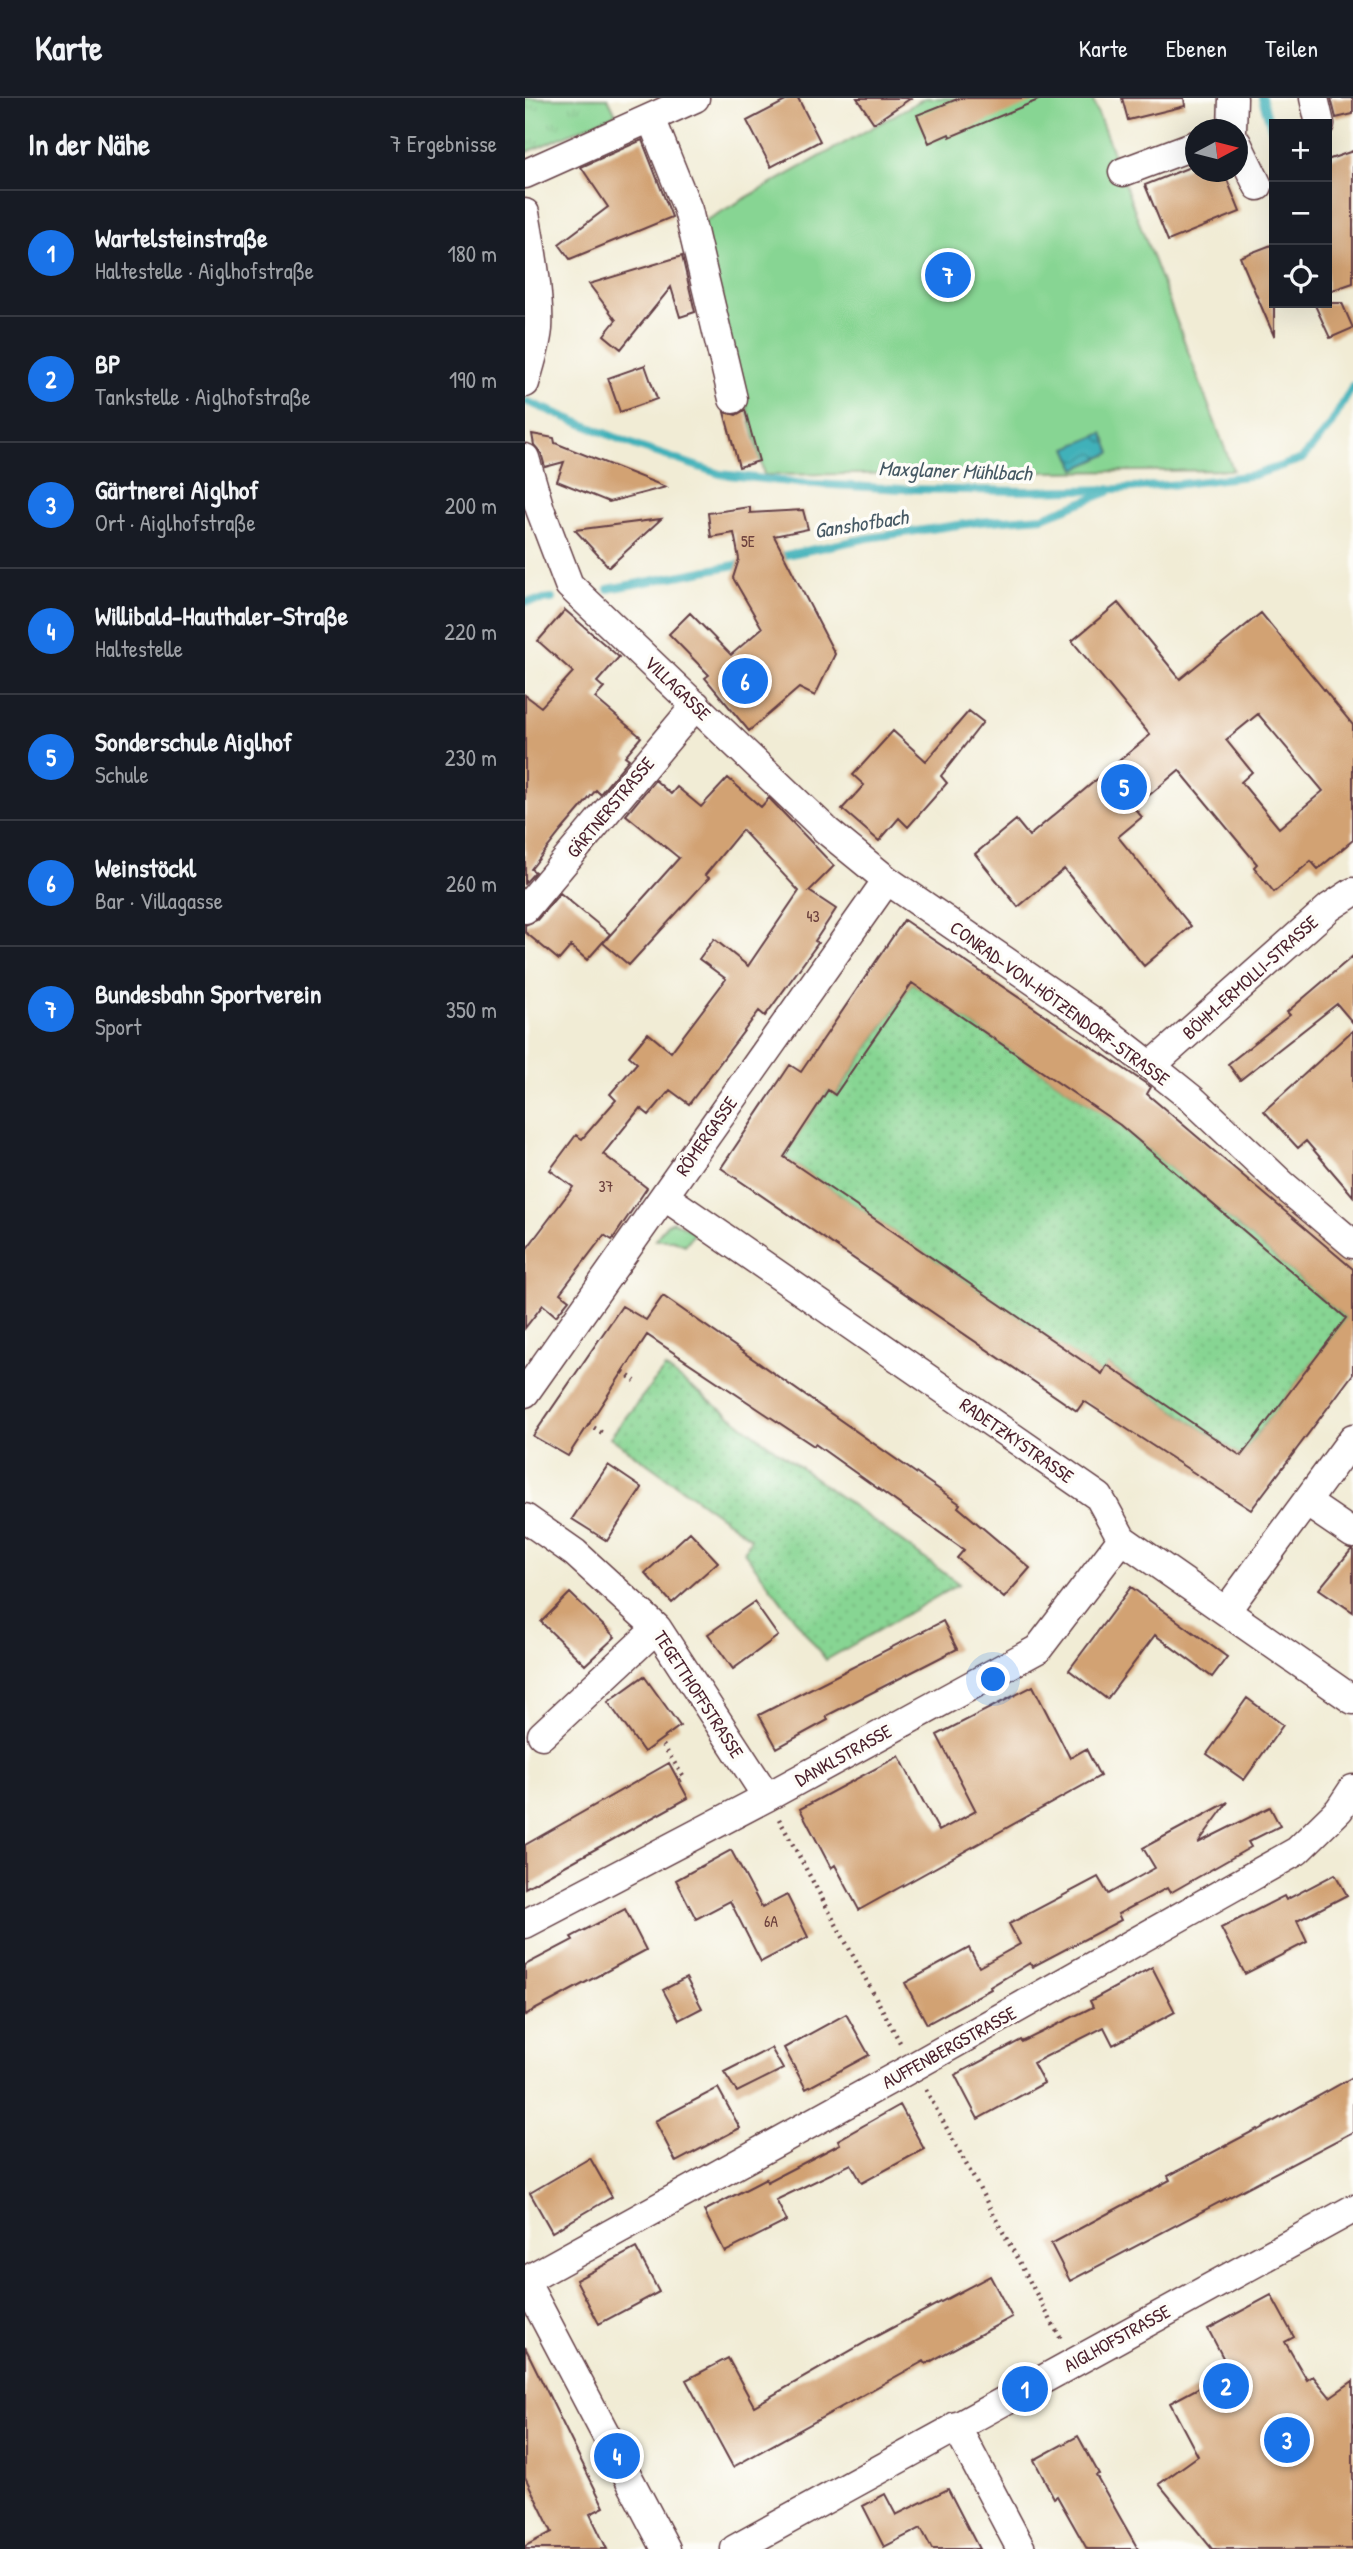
<!DOCTYPE html>
<html lang="de">
<meta charset="utf-8">
<style>
:root{--surface:#171b24;--page:#242831;--text:#f1f3f6;--muted:#9ea1a6;--line:#363941;--accent:#1a73e8}
body{margin:0;font-family:"Patrick Hand",sans-serif;background:var(--page);color:var(--text)}
.controls{position:absolute;right:21px;top:21px;display:grid;overflow:hidden;border-radius:0px;box-shadow:0 7px 28px #0002}
.controls button{width:63px;height:63px;display:grid;place-items:center;padding:0;border:0;border-bottom:2px solid var(--line);background:var(--surface);color:var(--text);font:35px sans-serif}
.compass{position:absolute;left:660px;top:21px;width:63px;height:63px;border-radius:50%;background:var(--surface);box-shadow:0 7px 28px #0002;rotate:83deg}
.you{position:absolute;left:469px;top:1582px;width:24px;height:24px;margin:-18px;border:5px solid #fff;border-radius:50%;background:#1a73e8;box-shadow:0 0 0 10px #1a73e833}
.badge{display:grid;place-items:center;width:46px;height:46px;border-radius:50%;background:var(--accent);color:#fff;font-size:23px;font-weight:700}
.pin{position:absolute;translate:-50% -50%;border:4px solid #fff;box-shadow:0 2px 7px #0006}
.list{margin:0;padding:0;list-style:none}
h2{display:flex;justify-content:space-between;align-items:center;height:91px;margin:0;padding:0 28px;font-size:30px}
h2 small{font-size:23px;font-weight:400;color:var(--muted)}
.list li{display:grid;grid-template-columns:46px 1fr auto;gap:21px;align-items:center;box-sizing:border-box;height:126px;padding:0 28px;border-top:2px solid var(--line)}
.list b{display:block;font-size:26px;white-space:nowrap}
.list p{margin:0;font-size:23px;white-space:nowrap;color:var(--muted)}
.list em{font-size:23px;font-style:normal;color:var(--muted)}
.icon{flex:none;width:38px;height:38px;fill:none;stroke:currentColor;stroke-width:2;stroke-linecap:round;stroke-linejoin:round}
.map{position:relative;flex:none;width:828px;height:2451px;overflow:hidden}
header{display:flex;align-items:center;gap:42px;box-sizing:border-box;height:98px;padding:0 35px;background:var(--surface);border-bottom:2px solid var(--line)}
header strong{font-size:33px}
nav{display:flex;gap:38px;margin-inline-start:auto;font-size:24px}
main{display:flex}
aside{flex:1;background:var(--surface)}
.map>svg:first-child{display:block}
.grass{fill:#87d593;stroke:#687a5f;stroke-width:2}
.park{fill:url(#park-tufts);stroke:#687a5f;stroke-width:2}
.garden{fill:url(#garden-dots);stroke:#687a5f;stroke-width:2}
.water{fill:url(#water-waves);stroke:#466872;stroke-width:2}
.lines{fill:none;stroke-linecap:round;stroke-linejoin:round}
.stream{stroke:#41b1b9;stroke-width:8}
.building{fill:#d2a273;fill-rule:evenodd}
.minor-casing{stroke:#633e44;stroke-width:31}
.path{stroke:#633e44;stroke-width:4.5;stroke-dasharray:2 5;stroke-linecap:butt}
.minor{stroke:#fff;stroke-width:28}
.labels{text-anchor:middle;stroke-width:7;stroke-linejoin:round;paint-order:stroke}
.number-label{font-size:16px;fill:#6c403d}
.street-label{font-size:19px;fill:#4a1f2b;stroke:#fdfcf7}
.water-label{font-size:21px;font-style:italic;fill:#465964;stroke:#fdfcf7}
</style>
<header>
<strong>Karte</strong>
<nav><a>Karte</a><a>Ebenen</a><a>Teilen</a></nav>
</header>
<main>
<aside>
<h2>In der Nähe<small>7 Ergebnisse</small></h2>
<ul class="list">
<li><span class="badge">1</span><div><b>Wartelsteinstraße</b><p>Haltestelle · Aiglhofstraße</p></div><em>180 m</em></li>
<li><span class="badge">2</span><div><b>BP</b><p>Tankstelle · Aiglhofstraße</p></div><em>190 m</em></li>
<li><span class="badge">3</span><div><b>Gärtnerei Aiglhof</b><p>Ort · Aiglhofstraße</p></div><em>200 m</em></li>
<li><span class="badge">4</span><div><b>Willibald-Hauthaler-Straße</b><p>Haltestelle</p></div><em>220 m</em></li>
<li><span class="badge">5</span><div><b>Sonderschule Aiglhof</b><p>Schule</p></div><em>230 m</em></li>
<li><span class="badge">6</span><div><b>Weinstöckl</b><p>Bar · Villagasse</p></div><em>260 m</em></li>
<li><span class="badge">7</span><div><b>Bundesbahn Sportverein</b><p>Sport</p></div><em>350 m</em></li>
</ul>
</aside>
<div class="map">
<svg width="828" height="2451" viewBox="0 0 828 2451">
<defs>
<pattern id="park-tufts" width="24" height="20" patternUnits="userSpaceOnUse" patternTransform="scale(1.75)"><rect width="24" height="20" fill="#87d593"/><path d="M3 7l-1-3M5 7V3M7 7l1-3M15 17l-1-3M17 17v-4M19 17l1-3" fill="none" stroke="#76b67f"/></pattern>
<pattern id="garden-dots" width="8" height="8" patternUnits="userSpaceOnUse" patternTransform="scale(1.75)"><rect width="8" height="8" fill="#87d593"/><path d="M2 2h.1M6 6h.1" fill="none" stroke="#76b67f" stroke-width="1.8" stroke-linecap="round"/></pattern>
<pattern id="water-waves" width="16" height="10" patternUnits="userSpaceOnUse" patternTransform="scale(1.75)"><rect width="16" height="10" fill="#41b1b9"/><path d="M0 5q4-4 8 0t8 0" fill="none" stroke="#388f97"/></pattern>
</defs>
<rect width="100%" height="100%" fill="#fdfcf7"/>
<filter id="ink" filterUnits="userSpaceOnUse"><feTurbulence type="fractalNoise" baseFrequency=".0143" numOctaves="2"/><feDisplacementMap in="SourceGraphic" scale="14" xChannelSelector="R" yChannelSelector="G"/><feConvolveMatrix kernelMatrix="1 2 1 2 8 2 1 2 1" color-interpolation-filters="sRGB"/></filter>
<filter id="wash" filterUnits="userSpaceOnUse"><feTurbulence type="fractalNoise" baseFrequency=".00686" numOctaves="4" result="noise"/><feDisplacementMap in="SourceGraphic" scale="28" xChannelSelector="R" yChannelSelector="G"/><feGaussianBlur stdDeviation="1.57" result="paint"/><feColorMatrix in="noise" values="0 0 0 0 0 0 0 0 0 0 0 0 0 0 0 0 0 1.4 0 .05"/><feComposite in="paint" operator="in"/></filter>
<g filter="url(#wash)">
<rect width="100%" height="100%" fill="#f1ecd5"/>
<!-- grass -->
<path class="grass" d="M400 0H567L708 372 239 377 176 125Z
M148 1123 170 1134 160 1147 148 1142H130L142 1126Z"/>
<!-- park -->
<path class="park" d="M0 0H83L91 16 0 55Z"/>
<!-- garden -->
<path class="garden" d="M387 885 595 1027 821 1220 716 1358 583 1267 576 1276 259 1059 303 992 311 997Z
M140 1270 434 1486 301 1562 219 1454 226 1440 85 1339Z"/>
<!-- water -->
<path class="water" d="M578 335 586 355 551 371 542 350Z"/>
<g class="lines">
<!-- stream -->
<path class="stream" d="M737 0 749 39
M3 304 114 349 195 376 273 385 378 391 502 393 592 391 656 386 729 377 777 361 805 328 828 288
M251 459 343 440 454 424 518 419 583 394
M83 491 221 465
M0 504 27 501"/>
</g>
<g id="blocks">
<!-- building -->
<path class="building" d="M266 0H273L295 43 246 69 222 23Z
M332 0H386L349 25Z
M435 0H518L425 39 424 36 404 45 392 17Z
M597 0H659L660 8 603 22Z
M806 0H828V16L811 20Z
M117 42 147 119 45 161 34 146 83 109 56 69Z
M828 53V185L802 194V62Z
M670 67V74H699L715 114 643 143 620 87Z
M749 146V238L715 159Z
M157 158 170 214 155 219 146 189 96 251 79 237 91 222 64 186Z
M789 205H817L828 230 805 240Z
M120 267 132 301 95 314 83 280Z
M220 312 234 363 214 369 199 314 211 317Z
M7 336 29 340 30 345 141 389 84 404 32 383 39 364 20 369 16 355 9 347Z
M225 409V415L278 412 283 431 249 438 310 556 290 598 274 590 224 633 180 580 184 577 144 536 165 515 206 557 237 530 208 480 214 461 209 435 186 439 183 415Z
M136 421 84 469 50 432Z
M593 505 655 581 736 515 828 627V742L793 771 786 763 749 794 729 769 732 766 654 672 609 710 617 719 593 739 666 828 619 868 539 771 493 809 450 756 491 722 504 738 625 637 547 543ZM733 616 798 693 754 730 716 684 727 674 701 642Z
M40 512 94 559 72 584 79 590 70 600 116 639 100 658 104 661 75 696 71 692 36 733 6 771 10 774 0 785V597L16 609 48 574 13 543Z
M444 613 458 624 416 678 422 685 383 729 374 720 354 743 317 711 339 687 328 677 368 633 401 663Z
M203 680 236 709 244 700 309 768 284 793 311 811 290 843 293 845 240 918 234 913 164 1006 145 992 124 1017 115 1010 78 1056 122 1090 87 1142 79 1137 35 1195 44 1202 31 1218 18 1207 0 1230V1153L48 1089 25 1072 51 1037 57 1041 91 1002 85 996 112 965 104 958 123 935 146 954 201 881 174 861 189 841 223 868 274 793 217 732 180 777 184 780 104 867 78 845 154 760 101 717 130 682 146 696 152 689 176 709Z
M35 795 85 836 62 862 46 848 34 862 0 834V827L12 822Z
M379 822 626 989 622 996 828 1171V1276L726 1412 559 1303 552 1313 196 1070 265 967 276 974ZM387 885 595 1027 821 1220 716 1358 582 1267 577 1276 259 1059 303 992 310 997Z
M828 858V925L812 906 715 982 703 966 765 917 762 914Z
M828 932V1098L781 1043 773 1050 739 1013Z
M138 1198 435 1406 433 1409 505 1470 479 1500 432 1460 439 1452 290 1346 289 1348 122 1237 43 1358 8 1338 97 1208 121 1222Z
M83 1367 117 1390 82 1443 47 1421Z
M165 1434 193 1464 147 1505 120 1475Z
M826 1452H828V1514L794 1491Z
M606 1489 702 1559 687 1579 630 1537 582 1601 544 1572Z
M45 1495 90 1539 60 1567 16 1524Z
M229 1504 253 1538 208 1571 183 1536Z
M418 1523 432 1551 301 1618 303 1622 252 1650 234 1617Z
M119 1578 155 1628 119 1654 83 1604Z
M508 1588 545 1660 561 1651 575 1678 334 1812 310 1767 306 1770 275 1711 374 1658 414 1733 451 1713 412 1637Z
M722 1600 758 1627 719 1682 682 1656Z
M144 1665 163 1700 0 1790V1747Z
M703 1704 673 1745 745 1709 755 1728 723 1744 726 1749 645 1795 642 1790 593 1816 596 1822 507 1869 505 1865 465 1889 466 1891 402 1926 380 1885 444 1850 454 1869 495 1846 484 1826 573 1779 583 1796 630 1770 618 1750Z
M206 1752 237 1810 262 1797 283 1839 236 1864 205 1803 171 1821 151 1782Z
M810 1776 822 1797 772 1823 782 1844 720 1876 696 1830 759 1798 761 1802Z
M100 1811 121 1852 0 1917V1867L48 1842 46 1839Z
M627 1869 650 1914 588 1947 579 1929 508 1965 519 1985 453 2021 430 1977 496 1942 497 1944 568 1909 565 1903Z
M161 1880 177 1910 154 1922 138 1892Z
M321 1916 344 1957 281 1991 259 1950Z
M246 1950 258 1971 212 1994 199 1974Z
M828 1979V2034L545 2183 526 2146 645 2082 643 2078 732 2031 733 2032Z
M193 1990 215 2030 151 2064 130 2023Z
M375 2007 399 2051 337 2085 326 2066 251 2102 262 2123 200 2154 179 2113 241 2081 242 2084 315 2046 313 2042Z
M65 2060 87 2099 27 2134 5 2095Z
M111 2150 134 2194 74 2226 51 2182Z
M465 2178 487 2219 401 2266 399 2263 208 2369 161 2282 203 2260 229 2308 348 2240Z
M746 2197 769 2239 760 2244 782 2282 788 2278 805 2299 828 2283V2451H687L634 2386 673 2358 645 2305 705 2273 683 2231Z
M0 2249 79 2409 65 2416 82 2451H0V2448L27 2434 0 2379Z
M553 2338 574 2376 571 2377 613 2451H562L532 2398 529 2400 509 2362Z
M423 2391 454 2451H407L396 2430 359 2449 338 2408 360 2396 371 2417Z"/>
</g>
</g>
<g filter="url(#ink)">
<use href="#blocks" fill-opacity="0" stroke="#633e44" stroke-width="2"/>
<g class="lines">
<!-- minor casing -->
<g class="minor-casing">
<path id="minor" d="M789 0 795 26
M126 20 163 112 208 301
M707 32 708 0
M712 45 733 88
M598 74 670 47
M0 76 170 0
M0 115C6 148 15 198 13 231 11 250 5 267 0 285
M0 360 15 411 44 487 302 733 362 782 572 926 626 968 667 1001 757 1086 828 1146
M0 811 171 607
M626 968 805 809 828 794
M139 1098 574 1399 597 1441 828 1602
M0 1295 362 782
M781 1404 828 1436
M0 1420 50 1455 132 1530 242 1699
M701 1513 828 1340
M17 1637 132 1530
M0 1826 242 1699 513 1551 597 1441
M431 2328 496 2451
M141 2451 0 2183 388 1969 772 1753 814 1712 828 1691
M210 2451 828 2111"/>
</g>
<!-- path -->
<path class="path" d="M98 1274 110 1283
M63 1326 79 1336
M138 1647 159 1680 154 1683
M254 1721 377 1948
M401 1992 537 2243"/>
<!-- minor -->
<use href="#minor" class="minor"/>
</g>
</g>
<g class="labels">
<!-- number labels -->
<g class="number-label">
<text x="223" y="449">5E</text>
<text x="288" y="824">43</text>
<text x="81" y="1094">37</text>
<text x="246" y="1829">6A</text>
</g>
<!-- street labels -->
<g class="street-label">
<text transform="translate(153 590) rotate(44)" y="7">VILLAGASSE</text>
<text transform="translate(85 709) rotate(-50)" y="7">GÄRTNERSTRASSE</text>
<text transform="translate(725 879) rotate(-42)" y="7">BÖHM-ERMOLLI-STRASSE</text>
<text transform="translate(535 905) rotate(36)" y="7">CONRAD-VON-HÖTZENDORF-STRASSE</text>
<text transform="translate(181 1038) rotate(-55)" y="7">RÖMERGASSE</text>
<text transform="translate(492 1342) rotate(35)" y="7">RADETZKYSTRASSE</text>
<text transform="translate(174 1596) rotate(57)" y="7">TEGETTHOFFSTRASSE</text>
<text transform="translate(318 1657) rotate(-29)" y="7">DANKLSTRASSE</text>
<text transform="translate(424 1949) rotate(-29)" y="7">AUFFENBERGSTRASSE</text>
<text transform="translate(592 2240) rotate(-29)" y="7">AIGLHOFSTRASSE</text>
</g>
<!-- water labels -->
<g class="water-label">
<text transform="translate(430 373) rotate(2)" y="7">Maxglaner Mühlbach</text>
<text transform="translate(336 426) rotate(-9)" y="7">Ganshofbach</text>
</g>
</g>
</svg>
<div class="controls">
<button>+</button>
<button>−</button>
<button><svg class="icon" aria-label="locate" viewBox="0 0 24 24"><circle cx="12" cy="12" r="6"/><path d="M12 2v4M12 18v4M2 12h4M18 12h4"/></svg></button>
</div>
<svg class="compass" viewBox="-18 -18 36 36"><path d="M0-13l5 13h-10z" fill="#e53935"/><path d="M0 13l5-13h-10z" fill="#9ea1a6"/></svg>
<div class="you"></div>
<div class="pin badge" style="left:500px;top:2291px">1</div>
<div class="pin badge" style="left:701px;top:2288px">2</div>
<div class="pin badge" style="left:762px;top:2342px">3</div>
<div class="pin badge" style="left:92px;top:2358px">4</div>
<div class="pin badge" style="left:599px;top:689px">5</div>
<div class="pin badge" style="left:220px;top:583px">6</div>
<div class="pin badge" style="left:423px;top:177px">7</div>
</div>
</main>
